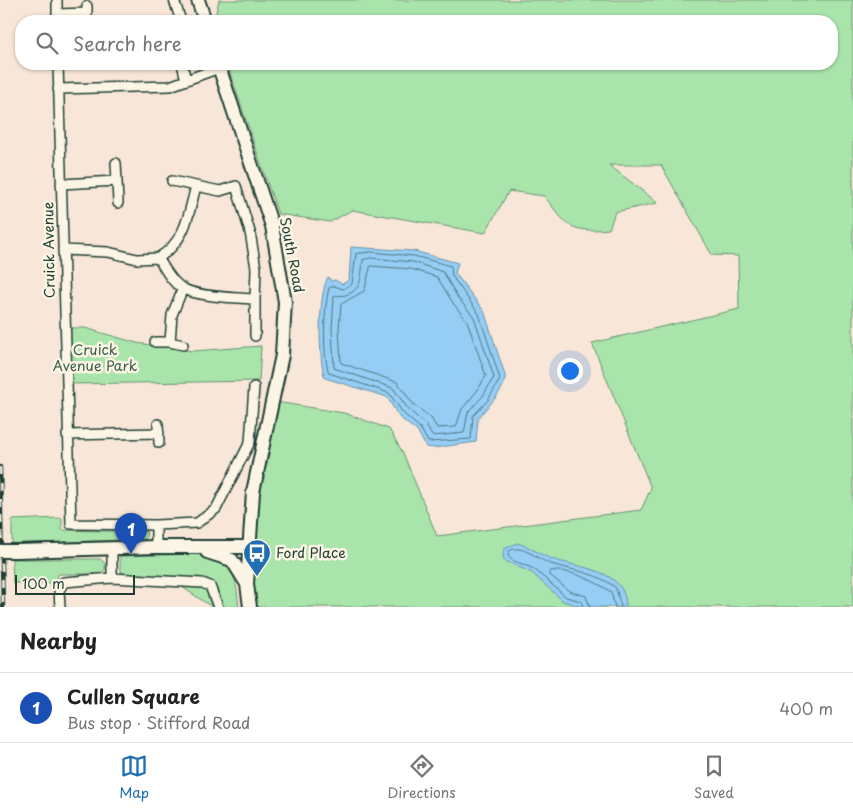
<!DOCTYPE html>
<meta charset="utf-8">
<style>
:root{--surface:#fff;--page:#f6f6f6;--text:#222;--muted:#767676;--line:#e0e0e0;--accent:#1f6fb2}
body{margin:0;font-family:"Playpen Sans",sans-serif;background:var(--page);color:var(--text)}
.scale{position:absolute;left:15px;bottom:12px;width:120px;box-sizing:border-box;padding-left:5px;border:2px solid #1f3d34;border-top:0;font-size:14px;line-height:18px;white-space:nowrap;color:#1f3d34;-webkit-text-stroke:4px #fcf5e5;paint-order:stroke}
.you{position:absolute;left:569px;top:370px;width:18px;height:18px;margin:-12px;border:4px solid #fff;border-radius:50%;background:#1a73e8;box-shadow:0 0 0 8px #1a73e833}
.badge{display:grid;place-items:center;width:32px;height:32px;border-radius:50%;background:var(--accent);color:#fff;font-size:16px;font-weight:700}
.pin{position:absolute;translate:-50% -41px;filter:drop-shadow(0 1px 2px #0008)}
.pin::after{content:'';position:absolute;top:26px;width:18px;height:15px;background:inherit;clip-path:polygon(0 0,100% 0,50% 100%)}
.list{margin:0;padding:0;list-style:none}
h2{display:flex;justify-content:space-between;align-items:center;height:65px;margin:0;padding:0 20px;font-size:21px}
h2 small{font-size:16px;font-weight:400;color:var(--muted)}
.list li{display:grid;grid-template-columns:32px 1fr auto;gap:15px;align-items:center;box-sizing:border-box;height:70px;padding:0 20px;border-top:1px solid var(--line)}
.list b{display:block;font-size:19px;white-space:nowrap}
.list p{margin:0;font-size:16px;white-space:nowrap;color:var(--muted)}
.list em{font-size:16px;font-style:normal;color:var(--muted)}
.icon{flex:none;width:28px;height:28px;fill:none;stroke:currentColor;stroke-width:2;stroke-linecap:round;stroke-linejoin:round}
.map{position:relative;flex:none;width:853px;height:607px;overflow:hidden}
.search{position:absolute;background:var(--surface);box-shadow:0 1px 4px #0004;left:15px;right:15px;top:15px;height:55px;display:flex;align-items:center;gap:12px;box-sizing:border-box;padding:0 18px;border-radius:20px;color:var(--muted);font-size:19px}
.sheet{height:135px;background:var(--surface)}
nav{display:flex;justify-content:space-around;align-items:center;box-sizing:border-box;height:70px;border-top:1px solid var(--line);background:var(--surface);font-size:14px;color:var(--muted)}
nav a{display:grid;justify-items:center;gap:2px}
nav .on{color:var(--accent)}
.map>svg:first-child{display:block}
.green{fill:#a9e5ab;stroke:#649170}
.water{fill:#96cdf5;stroke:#6693a8}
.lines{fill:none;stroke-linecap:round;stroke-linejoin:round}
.shore{stroke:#4f7781;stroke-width:1}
.street-casing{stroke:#1f3d34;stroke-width:12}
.secondary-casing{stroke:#1f3d34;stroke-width:16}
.street{stroke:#fcf5e5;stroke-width:9}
.secondary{stroke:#fcf5e5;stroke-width:12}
.rail-casing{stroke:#1f3d34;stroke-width:4.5}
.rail{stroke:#fcf5e5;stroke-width:2.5;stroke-dasharray:8;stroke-linecap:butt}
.secondary-bridge-casing{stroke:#1f3d34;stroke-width:16;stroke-linecap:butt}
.secondary-bridge{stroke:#fcf5e5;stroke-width:12}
.labels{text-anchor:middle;stroke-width:5;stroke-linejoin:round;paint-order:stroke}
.street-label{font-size:14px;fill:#1f3d34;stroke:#fcf5e5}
.park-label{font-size:14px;fill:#3b5f4c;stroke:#fcf5e5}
.poi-label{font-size:14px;fill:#1f3d34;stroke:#fcf5e5;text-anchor:start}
</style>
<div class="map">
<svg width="853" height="607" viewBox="0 0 853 607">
<rect width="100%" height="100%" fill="#f8e7d8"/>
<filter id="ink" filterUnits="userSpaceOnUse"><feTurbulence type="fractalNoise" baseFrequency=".02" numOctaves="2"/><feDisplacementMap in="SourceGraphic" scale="10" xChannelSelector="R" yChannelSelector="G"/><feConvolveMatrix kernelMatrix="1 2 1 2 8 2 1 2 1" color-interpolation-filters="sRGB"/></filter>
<g filter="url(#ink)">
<!-- green -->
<path class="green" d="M219 0H853V607H255C247 539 263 469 276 402L344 413 389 429 403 453 437 536 641 510 651 488 592 343 739 309 738 256 712 255 661 165H609L658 203 615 212 609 229C568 233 568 226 544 196L509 191 485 233 352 210 330 222 278 214 227 64H832V21H214Z
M69 328H85L137 343 193 351 261 346 259 381 70 384Z
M62 518V530L147 532 146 539 12 544V520Z
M199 554C235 564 235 572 239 607H219L208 579 124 577 120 568V556Z
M12 559H100L105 563V570L100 574H58L57 583H13Z
M185 584C205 588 207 586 212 607L182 587Z"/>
<!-- water -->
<path class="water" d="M351 247 414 251 458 263 455 273 484 311 505 375C506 391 487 406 478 418L476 442 434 448 426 447 418 432 399 417 387 397 325 378C318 359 318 295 328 277L331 281 335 280 342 284 349 280Z
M517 543C530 546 540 555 552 559 579 568 627 569 626 607H581L563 601 532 573 505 561 503 557 504 549Z"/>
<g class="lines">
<!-- shore -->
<path class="shore" d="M371 252 414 256 451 266 452 276 479 314 500 379 488 400 473 416 471 439 428 442 421 429 403 413 389 393 329 373C322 354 324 308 329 288L334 286 343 289 352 284 356 254Z
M371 258 413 262 443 272 458 298 474 317 494 377 483 396 468 412 464 433 432 436 426 425 408 409 393 388 334 368 332 329 334 296C338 295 342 296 346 295 363 289 361 275 363 260Z
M371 266 411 269 437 277 453 303 467 321 486 376 477 391 462 409 456 427 437 428 431 418 413 404 397 382 341 363 339 329 341 304 364 291Z
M583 607 581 601 566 597 534 569 512 560 508 556 509 551C522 543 538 560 551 564 574 571 596 572 616 588L621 607
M590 607 586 596 569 591 550 575V571C570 569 595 581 611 592L615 607"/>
<!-- street casing -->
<g class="street-casing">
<path id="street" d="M57 0V21
M174 0 181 21
M87 6V21
M57 14 87 13
M58 64 71 524 156 525
M182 64 186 80
M58 89 170 86 219 68
M117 181 118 203
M61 184 117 181 116 163
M63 250 108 252 137 259 158 258C165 268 171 282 182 288 197 297 236 298 255 299L256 268 250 232 236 186 220 191 196 186
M158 258C186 241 188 216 196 186L172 181
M255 299V336
M155 342H170
M183 345 170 342 172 315 183 288
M158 424 159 443
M67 435 159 433
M156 547V525L197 523 216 509 250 442 254 387
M112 578 202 583 210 586 218 607
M60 607 59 590 64 582 112 578V548"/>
</g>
<!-- secondary casing -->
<g class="secondary-casing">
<path id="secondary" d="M198 0 205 21
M218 64 272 226 285 302 282 355 253 492 247 584 250 607
M17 551 156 547H249
M207 552 232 560 247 584"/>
</g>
<!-- street -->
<use href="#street" class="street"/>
<!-- secondary -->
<use href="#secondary" class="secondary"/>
<!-- rail casing -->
<g class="rail-casing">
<path id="rail" d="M0 467 3 607"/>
</g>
<!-- rail -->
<use href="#rail" class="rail"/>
<!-- secondary-bridge casing -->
<g class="secondary-bridge-casing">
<path id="secondary-bridge" d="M0 551H17"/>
</g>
<!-- secondary-bridge -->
<use href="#secondary-bridge" class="secondary-bridge"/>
</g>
</g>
<!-- icons -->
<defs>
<g id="bus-pin" transform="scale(1.4375)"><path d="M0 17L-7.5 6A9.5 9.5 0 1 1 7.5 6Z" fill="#1f6fb2" stroke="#fcf5e5"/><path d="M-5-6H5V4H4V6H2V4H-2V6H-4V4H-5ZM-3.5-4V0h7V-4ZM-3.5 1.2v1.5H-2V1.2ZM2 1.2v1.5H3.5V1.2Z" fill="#fff"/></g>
</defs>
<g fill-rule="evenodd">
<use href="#bus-pin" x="257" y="553"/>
</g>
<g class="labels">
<!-- street labels -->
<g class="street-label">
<text transform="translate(49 250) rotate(-91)" y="5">Cruick Avenue</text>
<text transform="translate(292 255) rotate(79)" y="5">South Road</text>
</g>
<!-- park labels -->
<g class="park-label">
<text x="95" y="355">Cruick<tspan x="95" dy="16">Avenue Park</tspan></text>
</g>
<!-- poi labels -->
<g class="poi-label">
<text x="276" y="558">Ford Place</text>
</g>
</g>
</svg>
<div class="scale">100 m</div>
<div class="you"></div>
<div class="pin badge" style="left:131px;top:554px;background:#1a4fb4">1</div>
<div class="search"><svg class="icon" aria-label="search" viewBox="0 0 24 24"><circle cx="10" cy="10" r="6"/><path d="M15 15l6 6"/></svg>Search here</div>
</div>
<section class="sheet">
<h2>Nearby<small></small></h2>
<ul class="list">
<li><span class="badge" style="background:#1a4fb4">1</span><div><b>Cullen Square</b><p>Bus stop · Stifford Road</p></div><em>400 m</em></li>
</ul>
</section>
<nav>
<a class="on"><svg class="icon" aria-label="map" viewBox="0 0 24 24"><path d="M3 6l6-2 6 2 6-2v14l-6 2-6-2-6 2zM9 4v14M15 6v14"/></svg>Map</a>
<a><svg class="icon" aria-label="directions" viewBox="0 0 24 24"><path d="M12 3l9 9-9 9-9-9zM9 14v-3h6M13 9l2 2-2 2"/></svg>Directions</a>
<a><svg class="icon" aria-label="saved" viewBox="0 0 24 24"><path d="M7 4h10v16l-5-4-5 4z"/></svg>Saved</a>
</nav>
